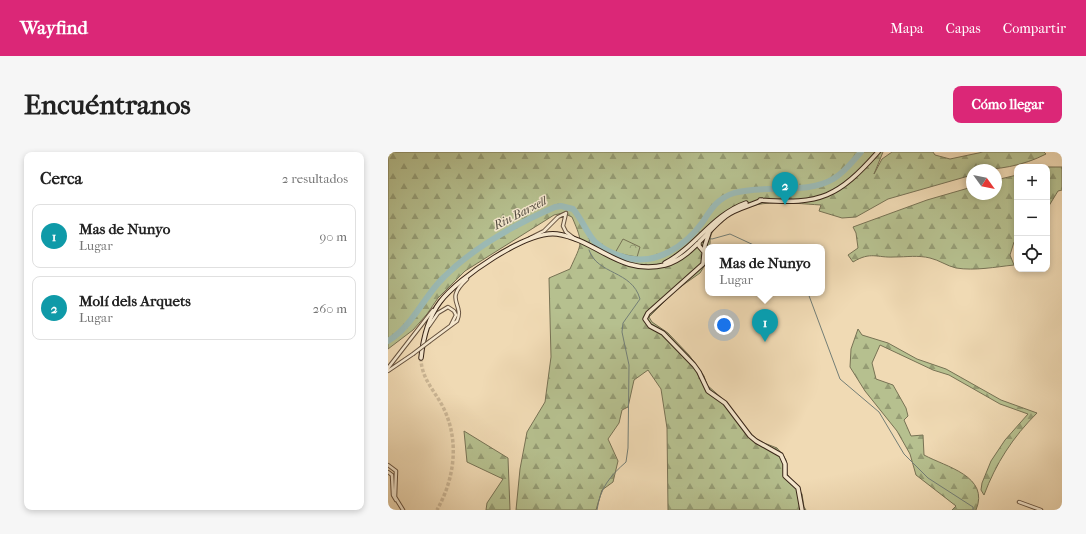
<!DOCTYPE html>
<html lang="es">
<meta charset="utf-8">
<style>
:root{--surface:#fff;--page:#f6f6f6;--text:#222;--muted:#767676;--line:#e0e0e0;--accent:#db2777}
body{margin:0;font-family:"IM FELL French Canon",serif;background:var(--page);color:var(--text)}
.controls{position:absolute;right:12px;top:12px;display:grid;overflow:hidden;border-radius:8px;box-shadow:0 2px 6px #0003}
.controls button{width:36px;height:36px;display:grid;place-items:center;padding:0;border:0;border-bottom:1px solid var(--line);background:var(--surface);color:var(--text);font:20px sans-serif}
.compass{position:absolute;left:578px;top:12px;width:36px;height:36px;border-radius:50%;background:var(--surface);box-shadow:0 2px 6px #0003;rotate:123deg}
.you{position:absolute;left:336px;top:173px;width:14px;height:14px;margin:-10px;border:3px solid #fff;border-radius:50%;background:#1a73e8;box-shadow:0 0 0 6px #1a73e833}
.badge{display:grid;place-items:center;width:26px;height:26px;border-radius:50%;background:var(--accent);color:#fff;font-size:13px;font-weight:700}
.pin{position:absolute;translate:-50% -33px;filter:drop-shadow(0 1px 2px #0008)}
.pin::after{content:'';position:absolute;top:21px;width:14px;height:12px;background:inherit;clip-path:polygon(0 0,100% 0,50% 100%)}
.popup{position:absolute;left:317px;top:92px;width:120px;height:52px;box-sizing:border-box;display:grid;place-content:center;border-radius:8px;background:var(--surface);filter:drop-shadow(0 1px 3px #0005);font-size:13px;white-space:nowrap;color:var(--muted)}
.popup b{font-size:15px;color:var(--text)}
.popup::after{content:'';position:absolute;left:50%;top:100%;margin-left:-8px;border:8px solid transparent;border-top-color:var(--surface)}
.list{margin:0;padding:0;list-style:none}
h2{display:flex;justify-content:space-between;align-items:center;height:52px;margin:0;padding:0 16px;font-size:17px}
h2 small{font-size:13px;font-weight:400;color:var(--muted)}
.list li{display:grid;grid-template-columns:26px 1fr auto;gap:12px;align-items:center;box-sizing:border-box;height:64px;margin:0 8px 8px;padding:0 8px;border:1px solid var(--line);border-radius:8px}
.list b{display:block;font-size:15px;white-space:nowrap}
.list p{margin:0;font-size:13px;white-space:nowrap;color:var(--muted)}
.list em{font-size:13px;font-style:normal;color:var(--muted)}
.icon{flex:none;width:22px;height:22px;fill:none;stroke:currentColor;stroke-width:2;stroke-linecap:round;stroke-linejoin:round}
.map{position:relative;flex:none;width:674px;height:358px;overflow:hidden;border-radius:8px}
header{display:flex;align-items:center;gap:24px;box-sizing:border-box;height:56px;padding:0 20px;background:var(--accent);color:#fff}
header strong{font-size:19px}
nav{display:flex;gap:22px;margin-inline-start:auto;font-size:14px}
.intro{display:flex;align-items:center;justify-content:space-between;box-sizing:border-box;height:96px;padding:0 24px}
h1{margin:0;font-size:28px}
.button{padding:10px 18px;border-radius:8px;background:var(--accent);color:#fff;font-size:14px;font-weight:700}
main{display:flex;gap:24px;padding:0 24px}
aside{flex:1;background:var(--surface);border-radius:8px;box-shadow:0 2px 6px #0003}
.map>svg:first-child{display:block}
.forest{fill:url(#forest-firs);stroke:#777254}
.park{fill:url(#park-crowns);stroke:#777254}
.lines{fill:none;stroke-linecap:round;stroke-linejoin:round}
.stream{stroke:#737e76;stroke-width:1}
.river{stroke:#9bb9b4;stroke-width:6}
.secondary-tunnel{stroke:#cbb695;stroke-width:3.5;stroke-dasharray:3.5 2;stroke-linecap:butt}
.street-casing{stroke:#66523f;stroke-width:4.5}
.secondary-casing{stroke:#382518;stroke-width:5.5}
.street{stroke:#f5e7ce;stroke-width:2.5}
.secondary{stroke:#f5e7ce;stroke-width:3.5}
.street-bridge-casing{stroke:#66523f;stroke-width:4.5;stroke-linecap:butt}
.street-bridge{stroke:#f5e7ce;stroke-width:2.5}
.labels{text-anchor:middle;stroke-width:3;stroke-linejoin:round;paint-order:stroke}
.water-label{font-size:12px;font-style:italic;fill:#514a3f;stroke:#f5e7ce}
</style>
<header>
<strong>Wayfind</strong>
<nav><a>Mapa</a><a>Capas</a><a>Compartir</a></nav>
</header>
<div class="intro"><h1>Encuéntranos</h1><a class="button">Cómo llegar</a></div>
<main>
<aside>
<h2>Cerca<small>2 resultados</small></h2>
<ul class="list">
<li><span class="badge" style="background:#0f9aa8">1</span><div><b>Mas de Nunyo</b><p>Lugar</p></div><em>90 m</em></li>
<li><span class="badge" style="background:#0f9aa8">2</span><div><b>Molí dels Arquets</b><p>Lugar</p></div><em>260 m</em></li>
</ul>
</aside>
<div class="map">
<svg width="674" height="358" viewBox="0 0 674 358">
<defs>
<pattern id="forest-firs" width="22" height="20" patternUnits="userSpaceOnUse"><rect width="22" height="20" fill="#b6c08f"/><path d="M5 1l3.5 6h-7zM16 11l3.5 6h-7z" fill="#959c74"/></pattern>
<pattern id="park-crowns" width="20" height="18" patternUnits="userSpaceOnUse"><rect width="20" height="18" fill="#b6c08f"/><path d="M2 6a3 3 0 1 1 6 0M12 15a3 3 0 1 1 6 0" fill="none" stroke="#959c74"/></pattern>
</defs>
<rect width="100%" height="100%" fill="#f0dab4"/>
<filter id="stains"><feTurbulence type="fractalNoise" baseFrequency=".005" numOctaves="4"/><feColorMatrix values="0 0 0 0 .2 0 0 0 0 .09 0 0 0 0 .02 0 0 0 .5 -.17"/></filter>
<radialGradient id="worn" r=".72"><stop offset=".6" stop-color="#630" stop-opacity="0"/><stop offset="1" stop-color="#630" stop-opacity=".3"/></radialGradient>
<!-- forest -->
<path class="forest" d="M0 0H495L486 22 494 7 504 0H545L547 3 562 7 595 0H656L658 2C635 14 609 18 584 18V23L500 47 468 65 454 66 431 59 433 53C399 51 362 45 335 68 331 72 325 77 323 83 322 86 322 91 322 95H320V108L312 121 288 138 261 165 264 170 280 181 301 203 316 224 319 233 337 249 361 280 371 289 389 296 395 303 398 308 399 322 414 342 416 355 418 358H280L279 276 273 237 260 218 246 228 240 255 234 258 231 271 220 287 230 309 225 330 214 338 208 358H128L132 317 139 280 157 250 163 205 161 126 182 117C194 90 196 93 184 65L175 61 166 63 77 119 50 146 39 162 25 178 0 197Z
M657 15H674V38L670 39 659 57V15Z
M629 23V89L626 90 622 103 626 113C607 115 587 119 568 116 559 114 551 108 542 106 530 103 519 105 506 105 489 106 483 99 465 110L460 103 470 96 468 81 465 75 539 48 584 35V42H608V28Z
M470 177 474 183 500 191 529 207 558 217 613 248 649 261C625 285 608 311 596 343L593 338 594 331 603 309 617 288 640 262 612 252 561 223 545 218 492 193 484 211 488 227 505 233 518 256 520 264 516 268 523 284 535 283 536 303C558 315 602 324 588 358H564L568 354 528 323 522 302 509 279 477 239 462 215 463 197Z
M76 279 120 306 122 358H98L99 351 115 327 79 310Z"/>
<!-- park -->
<path class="park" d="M235 87 252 95 249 105 227 101Z"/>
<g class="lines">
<!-- stream -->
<path class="stream" d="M307 78 313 81
M321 86 324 87 342 82 370 95
M201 91 202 83
M201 98C209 123 244 118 252 147L235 171 234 180 241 213 240 296 238 310C222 324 212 336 209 358
M420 141 452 227 491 260 516 302 540 326 585 355V358"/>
<!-- river -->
<path class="river" d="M0 189C24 175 36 144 56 125 87 94 128 72 167 55L173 54 185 57C194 67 198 80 207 90 216 98 227 103 239 106 269 113 297 94 314 71 323 57 330 46 346 41 376 32 419 43 445 27 456 21 465 9 473 0"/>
<!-- secondary-tunnel -->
<path class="secondary-tunnel" d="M33 206C33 225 45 237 54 253 72 287 67 326 49 358"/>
<!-- street casing -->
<g class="street-casing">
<path id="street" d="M178 61 175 74 178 80 187 87
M142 86 156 79 170 65 178 61
M41 174 50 161 60 155 66 159 68 163 63 173
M42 189 69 169C77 151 55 149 79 127
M0 216 45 158
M0 219 25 202
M0 313 8 319 7 345 15 358
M0 320 4 323 5 343 8 348
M631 350 653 358"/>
</g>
<!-- secondary casing -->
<g class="secondary-casing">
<path id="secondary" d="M372 48C433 53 450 45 490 0
M321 81 317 93 315 112 260 161 257 167 262 174 275 181 306 213 311 220 320 239 337 251 362 284 368 289 393 303 397 312V324L410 336 414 358
M311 90V94L317 101
M277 111C308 95 324 63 358 51
M33 206C35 187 40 166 52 150 70 126 139 78 169 82 209 88 232 124 277 113 303 106 318 79 338 64 349 56 362 54 374 48"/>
</g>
<!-- street -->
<use href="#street" class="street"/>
<!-- secondary -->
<use href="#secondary" class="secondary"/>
<!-- street-bridge casing -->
<g class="street-bridge-casing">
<path id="street-bridge" d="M25 202 42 189"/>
</g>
<!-- street-bridge -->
<use href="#street-bridge" class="street-bridge"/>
</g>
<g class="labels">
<!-- water labels -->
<g class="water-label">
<text transform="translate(132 61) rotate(-27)" y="4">Riu Barxell</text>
</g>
</g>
<rect width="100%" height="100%" filter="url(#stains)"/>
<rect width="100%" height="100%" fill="url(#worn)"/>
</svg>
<div class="controls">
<button>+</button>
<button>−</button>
<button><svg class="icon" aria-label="locate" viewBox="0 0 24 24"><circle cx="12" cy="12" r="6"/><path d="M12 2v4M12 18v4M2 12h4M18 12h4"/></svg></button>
</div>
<svg class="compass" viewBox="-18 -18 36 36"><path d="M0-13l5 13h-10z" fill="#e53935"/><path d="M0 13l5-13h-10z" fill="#767676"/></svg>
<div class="you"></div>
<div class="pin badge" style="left:377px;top:190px;background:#0f9aa8">1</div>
<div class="popup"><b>Mas de Nunyo</b>Lugar</div>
<div class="pin badge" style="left:397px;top:53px;background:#0f9aa8">2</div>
</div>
</main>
